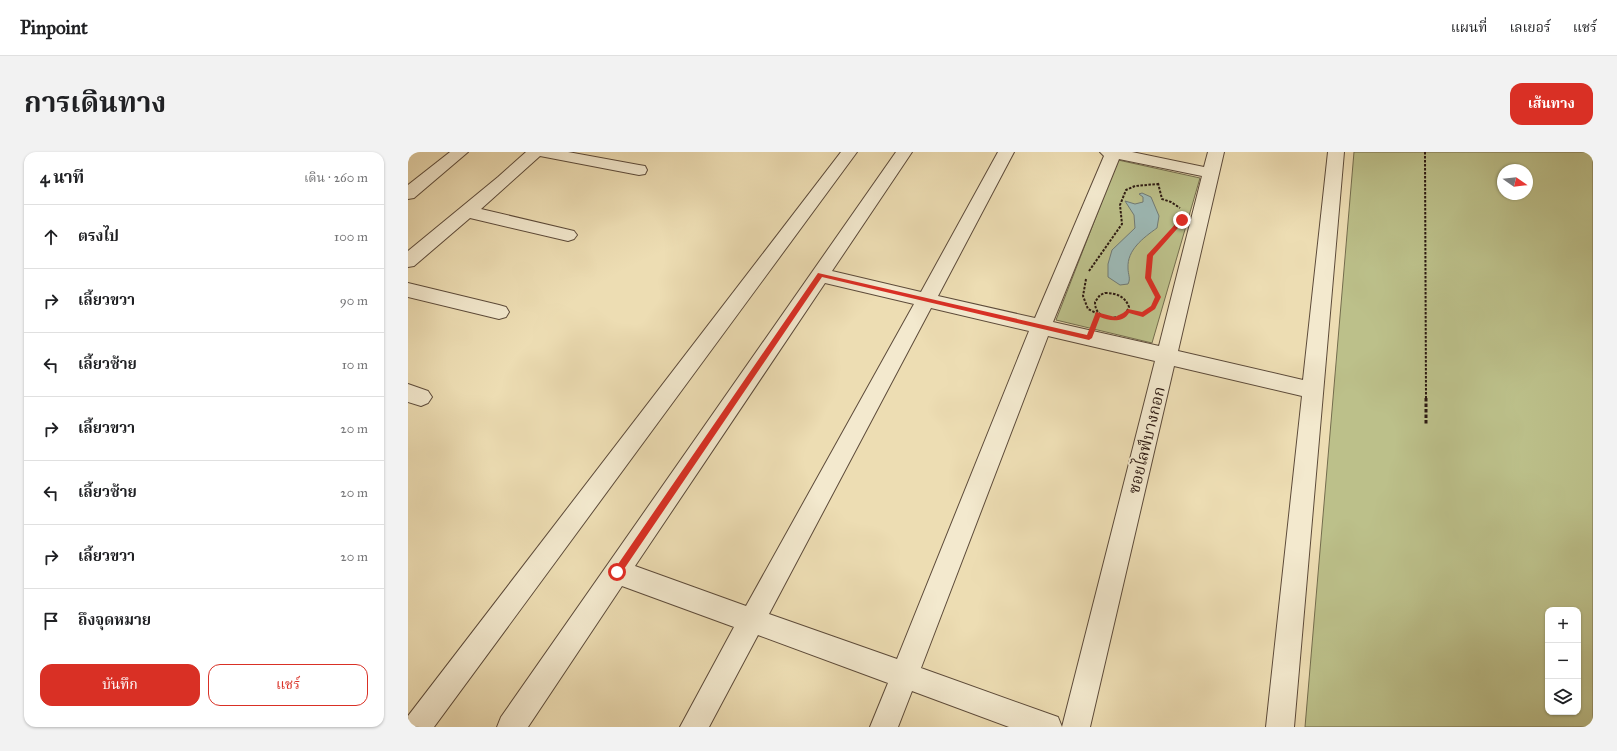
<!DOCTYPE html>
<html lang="th">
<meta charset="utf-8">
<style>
:root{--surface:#fff;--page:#f2f2f2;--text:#202124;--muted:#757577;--line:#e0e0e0;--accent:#d93025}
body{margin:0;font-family:"IM FELL Great Primer","Noto Serif Thai",serif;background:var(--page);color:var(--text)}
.controls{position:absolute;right:12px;bottom:12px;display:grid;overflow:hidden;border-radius:8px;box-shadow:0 1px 3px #0004}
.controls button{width:36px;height:36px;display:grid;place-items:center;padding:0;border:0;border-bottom:1px solid var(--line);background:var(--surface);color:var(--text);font:20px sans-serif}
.compass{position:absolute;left:1089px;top:12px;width:36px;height:36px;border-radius:50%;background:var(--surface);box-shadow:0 1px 3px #0004;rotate:104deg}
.stop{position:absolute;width:12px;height:12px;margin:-9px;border:3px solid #d93025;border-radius:50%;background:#fff}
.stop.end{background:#d93025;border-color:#fff;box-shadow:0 1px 4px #0008}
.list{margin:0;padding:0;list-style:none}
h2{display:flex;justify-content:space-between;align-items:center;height:52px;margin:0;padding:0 16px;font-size:17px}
h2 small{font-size:13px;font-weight:400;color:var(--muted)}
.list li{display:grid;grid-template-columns:26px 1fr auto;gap:12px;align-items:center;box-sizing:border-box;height:64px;padding:0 16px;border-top:1px solid var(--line)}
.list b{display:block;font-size:15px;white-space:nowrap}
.list em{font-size:13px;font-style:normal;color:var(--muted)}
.actions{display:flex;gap:8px;padding:12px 16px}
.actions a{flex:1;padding:9px 0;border:1px solid var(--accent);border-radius:12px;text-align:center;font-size:14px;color:var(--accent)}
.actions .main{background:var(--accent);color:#fff}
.icon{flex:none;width:22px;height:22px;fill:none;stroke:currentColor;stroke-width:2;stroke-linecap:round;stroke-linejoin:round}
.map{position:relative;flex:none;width:1185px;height:575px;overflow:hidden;border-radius:12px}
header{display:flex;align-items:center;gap:24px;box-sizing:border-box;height:56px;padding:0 20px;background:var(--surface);border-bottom:1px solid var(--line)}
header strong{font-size:19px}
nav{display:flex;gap:22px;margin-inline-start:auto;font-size:14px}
.intro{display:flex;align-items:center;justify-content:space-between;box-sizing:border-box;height:96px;padding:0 24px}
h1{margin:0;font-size:28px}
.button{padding:10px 18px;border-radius:12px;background:var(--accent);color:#fff;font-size:14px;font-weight:700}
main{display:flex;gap:24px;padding:0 24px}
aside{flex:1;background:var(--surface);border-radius:12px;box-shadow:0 1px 3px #0004}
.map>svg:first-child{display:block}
.green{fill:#bcc08a;stroke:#746d4e;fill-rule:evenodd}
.water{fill:#9dbab7;stroke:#707a75}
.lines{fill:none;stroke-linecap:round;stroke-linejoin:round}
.minor-casing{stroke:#5d4b3a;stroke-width:2}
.path-far1{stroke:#2d1a12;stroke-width:2;stroke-dasharray:2.5 1.5;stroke-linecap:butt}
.path{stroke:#2d1a12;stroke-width:3;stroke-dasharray:3.5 2;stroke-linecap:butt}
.minor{fill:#f3e9ce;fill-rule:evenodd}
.route{fill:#d93025}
.labels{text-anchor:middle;stroke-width:3.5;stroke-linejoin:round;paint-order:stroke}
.street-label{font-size:16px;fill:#2d1a12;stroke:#f3e9ce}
</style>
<header>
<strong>Pinpoint</strong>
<nav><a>แผนที่</a><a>เลเยอร์</a><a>แชร์</a></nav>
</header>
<div class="intro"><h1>การเดินทาง</h1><a class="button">เส้นทาง</a></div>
<main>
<aside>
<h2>4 นาที<small>เดิน · 260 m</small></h2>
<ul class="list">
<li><svg class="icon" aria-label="ahead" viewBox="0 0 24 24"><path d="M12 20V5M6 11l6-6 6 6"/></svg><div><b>ตรงไป</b></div><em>100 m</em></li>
<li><svg class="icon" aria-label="right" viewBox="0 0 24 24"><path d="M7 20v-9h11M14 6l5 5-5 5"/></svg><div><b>เลี้ยวขวา</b></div><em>90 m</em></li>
<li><svg class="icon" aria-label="left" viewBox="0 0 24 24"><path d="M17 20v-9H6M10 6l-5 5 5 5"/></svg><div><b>เลี้ยวซ้าย</b></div><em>10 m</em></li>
<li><svg class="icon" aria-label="right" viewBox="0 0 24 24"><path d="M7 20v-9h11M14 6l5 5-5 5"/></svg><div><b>เลี้ยวขวา</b></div><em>20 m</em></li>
<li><svg class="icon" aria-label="left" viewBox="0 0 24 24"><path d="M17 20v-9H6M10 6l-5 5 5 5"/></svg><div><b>เลี้ยวซ้าย</b></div><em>20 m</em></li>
<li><svg class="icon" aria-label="right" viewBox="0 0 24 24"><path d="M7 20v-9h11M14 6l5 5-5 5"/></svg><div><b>เลี้ยวขวา</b></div><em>20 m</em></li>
<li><svg class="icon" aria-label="arrive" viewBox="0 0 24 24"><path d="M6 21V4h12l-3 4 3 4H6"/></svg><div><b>ถึงจุดหมาย</b></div></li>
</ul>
<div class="actions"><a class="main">บันทึก</a><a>แชร์</a></div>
</aside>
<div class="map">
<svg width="1185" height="575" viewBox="0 0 1185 575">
<rect width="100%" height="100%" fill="#edddb3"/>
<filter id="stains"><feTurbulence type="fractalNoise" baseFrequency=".005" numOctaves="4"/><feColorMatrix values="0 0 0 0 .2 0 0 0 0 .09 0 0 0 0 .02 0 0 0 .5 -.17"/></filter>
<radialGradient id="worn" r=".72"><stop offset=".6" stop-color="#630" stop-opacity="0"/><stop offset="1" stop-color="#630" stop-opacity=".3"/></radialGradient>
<!-- green -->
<path class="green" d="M946 0H1185V575H897ZM1095 18H1119V42H1095ZM1140 458H1170V560H1140Z
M710 8 792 26 744 191 648 168Z"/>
<!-- water -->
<path class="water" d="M734 41 743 45 751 64 749 76C735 86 719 98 720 116 720 123 723 126 720 132L712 133 700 125V112L704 98 727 76 726 63 717 49 727 52 735 50V45L731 42Z"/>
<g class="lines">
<!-- minor casing -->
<g class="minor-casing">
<path id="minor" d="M42 0H60L6 46 0 47V33Z
M118 0H160L231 13 237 14 239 18 237 22 231 23 132 4 73 57 166 79 169 83 166 87 160 89 62 66 6 114 0 115V99L90 25Z
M433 0H449L26 575H0V564Z
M488 0H504L424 119 513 140 590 0H606L530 144 627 166 696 4 692 0H724L796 15 800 0H816L770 199 895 228 920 0H936L886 575H858L894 244 766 214 682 575H601L504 539 490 575H462L480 531 350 483 301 575H272L326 475 214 434 120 575H89L93 565ZM711 7 794 24 751 194 645 170ZM417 131 506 152 338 454 227 414ZM523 156 621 179 489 507 361 462ZM640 184 747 209 654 575 650 565 513 516Z
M0 131 91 153 98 155 101 160 98 165 91 167 0 145Z
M0 232 20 239 24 245 20 251 13 254 0 250Z"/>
</g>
<!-- path-far1 -->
<path class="path-far1" d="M1017 0 1018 247
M750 31 754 47 763 50 772 56
M681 119 714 72 712 53 718 38 727 34 750 32
M678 127 675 144 680 157 690 162 688 168
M697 141C708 141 717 144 721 155L717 163C704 168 687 167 687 150L692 143Z
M750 144 740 126 742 103 767 75
M720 159 735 163 746 154"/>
<!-- path -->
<path class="path" d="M1018 246V272"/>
<!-- minor -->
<use href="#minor" class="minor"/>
</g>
<!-- route -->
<path class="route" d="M772 67 777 68 745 104 743 126 753 145 747 157 735 165 721 161C715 171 701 169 692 165L684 186 681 188 414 125 212 423H206V418L410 121 679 183 688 160 707 165 715 161 720 157 734 160 743 154 747 145 737 126 739 103Z"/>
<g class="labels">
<!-- street labels -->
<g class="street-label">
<text transform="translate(738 288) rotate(-76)" y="6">ซอยไลฟ์บางกอก</text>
</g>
</g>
<rect width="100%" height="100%" filter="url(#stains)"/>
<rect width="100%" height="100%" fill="url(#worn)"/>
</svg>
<div class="controls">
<button>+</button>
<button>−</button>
<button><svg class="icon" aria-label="layers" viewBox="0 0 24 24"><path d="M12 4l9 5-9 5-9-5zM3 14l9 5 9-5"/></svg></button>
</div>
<svg class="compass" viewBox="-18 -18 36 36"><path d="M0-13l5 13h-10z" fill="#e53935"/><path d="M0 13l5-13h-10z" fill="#757577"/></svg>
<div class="stop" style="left:209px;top:420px"></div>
<div class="stop end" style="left:774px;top:68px"></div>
</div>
</main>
